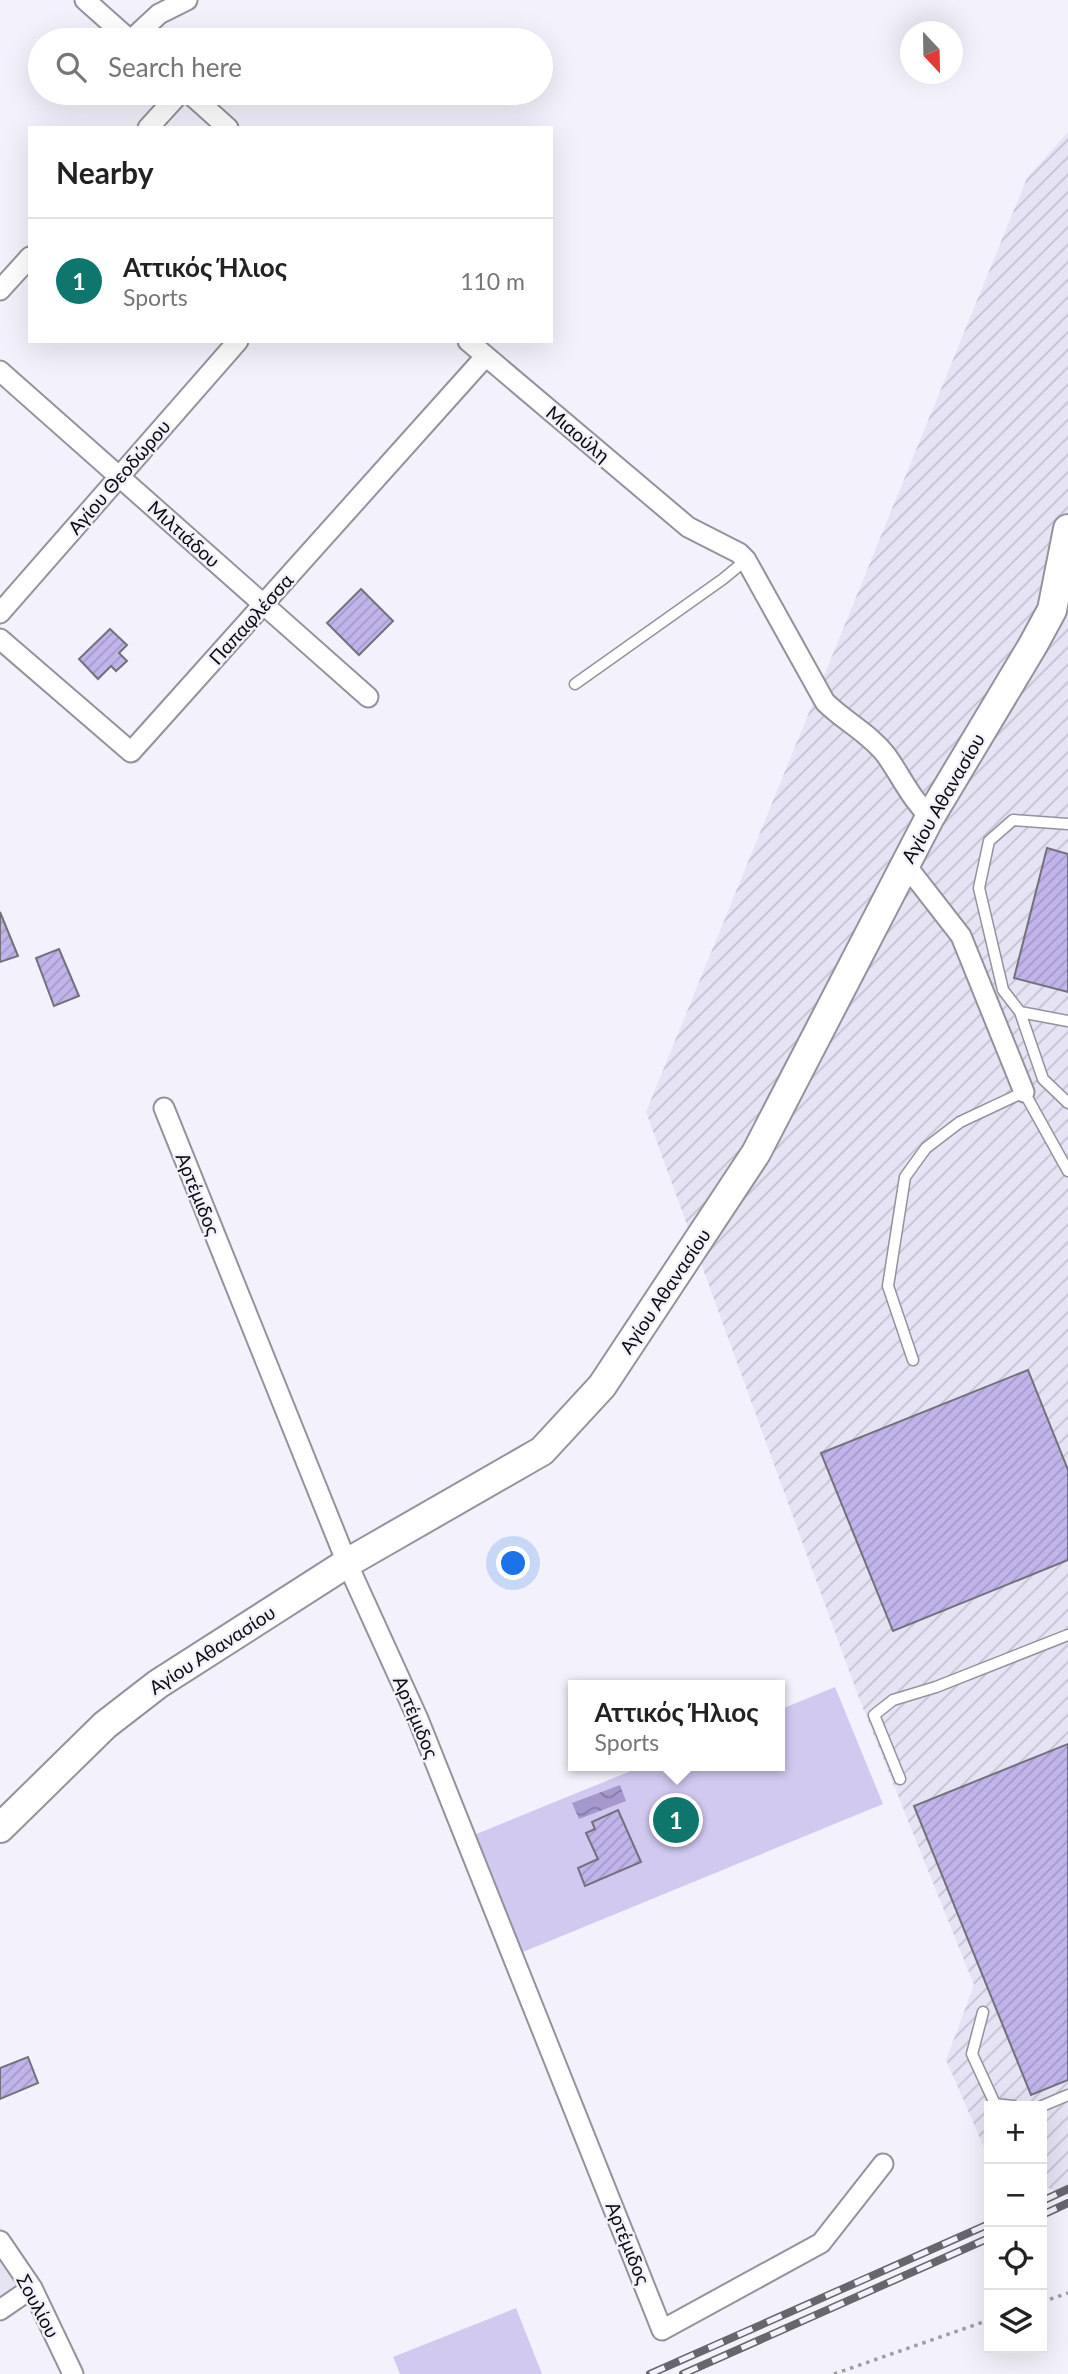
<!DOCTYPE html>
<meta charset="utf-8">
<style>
:root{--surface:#fff;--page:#f6f6f6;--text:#222;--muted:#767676;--line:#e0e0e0;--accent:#0f766e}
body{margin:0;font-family:Lato,sans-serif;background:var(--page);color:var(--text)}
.controls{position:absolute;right:21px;bottom:21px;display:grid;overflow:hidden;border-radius:0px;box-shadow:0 7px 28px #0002}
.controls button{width:63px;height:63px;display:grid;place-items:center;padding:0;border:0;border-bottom:2px solid var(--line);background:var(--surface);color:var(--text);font:35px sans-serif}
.compass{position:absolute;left:900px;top:21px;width:63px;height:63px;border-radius:50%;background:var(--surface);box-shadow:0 7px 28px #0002;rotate:158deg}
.you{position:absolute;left:514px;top:1564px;width:24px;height:24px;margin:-18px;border:5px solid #fff;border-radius:50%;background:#1a73e8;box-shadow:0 0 0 10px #1a73e833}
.badge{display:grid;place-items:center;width:46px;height:46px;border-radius:50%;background:var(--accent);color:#fff;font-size:23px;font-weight:700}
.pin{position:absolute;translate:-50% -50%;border:4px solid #fff;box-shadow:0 2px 7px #0006}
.popup{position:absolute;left:568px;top:1680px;width:217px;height:91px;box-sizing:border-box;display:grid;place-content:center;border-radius:0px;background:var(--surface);filter:drop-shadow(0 2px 5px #0005);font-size:23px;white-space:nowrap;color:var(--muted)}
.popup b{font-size:26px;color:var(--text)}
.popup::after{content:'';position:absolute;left:50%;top:100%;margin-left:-14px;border:14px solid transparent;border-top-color:var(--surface)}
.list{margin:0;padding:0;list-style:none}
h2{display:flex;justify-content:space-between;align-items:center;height:91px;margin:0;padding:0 28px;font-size:30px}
h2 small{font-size:23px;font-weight:400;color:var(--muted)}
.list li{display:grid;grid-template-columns:46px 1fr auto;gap:21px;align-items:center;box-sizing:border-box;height:126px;padding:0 28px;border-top:2px solid var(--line)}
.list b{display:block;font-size:26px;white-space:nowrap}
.list p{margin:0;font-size:23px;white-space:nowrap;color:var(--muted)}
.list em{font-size:23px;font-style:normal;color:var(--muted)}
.icon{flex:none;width:38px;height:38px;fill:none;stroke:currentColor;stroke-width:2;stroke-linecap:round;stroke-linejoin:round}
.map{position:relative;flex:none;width:1068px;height:2374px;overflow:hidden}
.search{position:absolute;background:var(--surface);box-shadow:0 7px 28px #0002;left:28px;top:28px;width:525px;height:77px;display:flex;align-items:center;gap:18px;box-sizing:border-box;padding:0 24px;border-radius:38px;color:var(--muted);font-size:26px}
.panel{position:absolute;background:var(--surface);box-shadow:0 7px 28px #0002;left:28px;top:126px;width:525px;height:217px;border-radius:0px}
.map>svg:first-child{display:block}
.built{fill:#e6e3f5}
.industrial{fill:url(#industrial-furrows)}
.grass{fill:#d2c9f1}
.water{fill:url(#water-waves)}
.building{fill:url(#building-hatch);stroke:#73717b;stroke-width:2}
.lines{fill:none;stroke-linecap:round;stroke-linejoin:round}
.lane-casing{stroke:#94929c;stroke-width:13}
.street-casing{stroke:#94929c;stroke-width:23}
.secondary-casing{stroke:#94929c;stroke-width:32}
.path{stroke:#9e9da4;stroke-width:3.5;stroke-dasharray:3.5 5;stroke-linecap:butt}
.lane{stroke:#fff;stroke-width:10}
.street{stroke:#fff;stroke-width:19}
.secondary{stroke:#fff;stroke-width:28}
.rail-casing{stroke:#67666c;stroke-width:8}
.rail{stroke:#f3f1fb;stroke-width:5;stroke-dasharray:16;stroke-linecap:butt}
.labels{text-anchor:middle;stroke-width:5;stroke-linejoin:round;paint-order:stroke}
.street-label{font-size:19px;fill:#0c0b0e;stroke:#f3f1fb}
</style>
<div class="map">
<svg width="1068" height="2374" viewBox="0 0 1068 2374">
<defs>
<pattern id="industrial-furrows" width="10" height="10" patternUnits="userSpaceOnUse" patternTransform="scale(1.75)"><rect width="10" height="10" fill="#e6e3f5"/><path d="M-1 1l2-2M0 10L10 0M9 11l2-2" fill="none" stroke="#c4c1d1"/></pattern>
<pattern id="water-waves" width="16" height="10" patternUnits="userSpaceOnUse" patternTransform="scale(1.75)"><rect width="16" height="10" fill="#a498cd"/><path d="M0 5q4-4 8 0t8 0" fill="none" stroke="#847aa5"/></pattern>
<pattern id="building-hatch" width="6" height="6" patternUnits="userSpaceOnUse" patternTransform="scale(1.75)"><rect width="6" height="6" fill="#c0b4ea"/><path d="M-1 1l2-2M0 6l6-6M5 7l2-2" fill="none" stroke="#a499c8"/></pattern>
</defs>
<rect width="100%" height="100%" fill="#f3f1fb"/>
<!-- built -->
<path class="built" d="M0 2254 22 2284 0 2299Z"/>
<!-- industrial -->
<path class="industrial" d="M1068 132V2197L1042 2185V2106H989V2159L946 2060 974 1985 860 1701 646 1112 1027 178Z"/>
<!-- grass -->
<path class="grass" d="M835 1687 883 1804 518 1954 469 1837 643 1766H779V1710Z
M516 2308 542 2374H400L393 2357Z"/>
<!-- water -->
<path class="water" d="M620 1785 626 1801 579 1819 572 1803Z"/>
<!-- building -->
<path class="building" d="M361 589 393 621 359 655 327 623Z
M110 629 127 645 119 653 127 661 116 671 111 666 98 679 79 659Z
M1047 848 1068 854V992L1014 978Z
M0 912 18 956 0 962Z
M59 949 79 996 54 1006 36 958Z
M1028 1370 1068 1470V1560L893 1631 821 1453Z
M1068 1744V2080L1031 2095 914 1806Z
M618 1810 641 1862 585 1886 578 1868 598 1859 586 1833 595 1829 592 1822Z
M28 2057 38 2083 0 2099V2068Z"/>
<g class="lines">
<!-- lane casing -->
<g class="lane-casing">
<path id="lane" d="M575 684 723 579 746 560
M1068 824 1013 820 989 841 979 888 1003 990 1020 1012 1068 1021
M1020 1012 1043 1079 1068 1103
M913 1360 888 1286 905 1177 926 1148 960 1122 1024 1092 1068 1171
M900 1779 874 1715 893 1700 936 1687 1068 1635
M983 2012 972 2054 995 2104 1013 2106
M1042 2106 1068 2095"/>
</g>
<!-- street casing -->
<g class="street-casing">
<path id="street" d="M85 0 130 40
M131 40 159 14 187 0
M189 93 228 128
M148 128 180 93
M0 290 30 257
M468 341 688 527 739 553 746 560 825 702C844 721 869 733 886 755 901 776 911 799 930 817
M0 371 368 697
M0 613 238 341
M0 639 131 752 485 357
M905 864 961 936 1024 1092
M164 1108 347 1563 418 1719 662 2330 821 2243 883 2164
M0 2241 32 2288 73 2374
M0 2310 32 2288"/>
</g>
<!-- secondary casing -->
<g class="secondary-casing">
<path id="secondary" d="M0 1828 105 1725 158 1684 347 1563 542 1451 602 1386 756 1153 930 817 1033 645 1052 610 1068 529"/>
</g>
<!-- path -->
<path class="path" d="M1042 2302 1068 2293
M834 2374 989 2320"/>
<!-- lane -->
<use href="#lane" class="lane"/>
<!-- street -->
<use href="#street" class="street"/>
<!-- secondary -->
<use href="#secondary" class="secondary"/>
<!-- rail casing -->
<g class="rail-casing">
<path id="rail" d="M1042 2201 1068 2189
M1042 2215 1068 2203
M650 2374 989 2224
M683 2374 989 2238"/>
</g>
<!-- rail -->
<use href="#rail" class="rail"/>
</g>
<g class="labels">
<!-- street labels -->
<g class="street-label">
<text transform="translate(578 434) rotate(40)" y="7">Μιαούλη</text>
<text transform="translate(119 477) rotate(-49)" y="7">Αγίου Θεοδώρου</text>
<text transform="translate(184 534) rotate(42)" y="7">Μιλτιάδου</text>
<text transform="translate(251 619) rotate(-48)" y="7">Παπαφλέσσα</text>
<text transform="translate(943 798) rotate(-60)" y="7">Αγίου Αθανασίου</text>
<text transform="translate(198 1194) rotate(68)" y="7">Αρτέμιδος</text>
<text transform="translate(665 1291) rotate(-56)" y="7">Αγίου Αθανασίου</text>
<text transform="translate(212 1650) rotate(-33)" y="7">Αγίου Αθανασίου</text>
<text transform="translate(416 1717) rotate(67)" y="7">Αρτέμιδος</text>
<text transform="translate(628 2243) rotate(68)" y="7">Αρτέμιδος</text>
<text transform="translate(38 2306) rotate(62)" y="7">Σουλίου</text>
</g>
</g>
</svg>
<div class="controls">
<button>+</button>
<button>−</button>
<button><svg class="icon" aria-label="locate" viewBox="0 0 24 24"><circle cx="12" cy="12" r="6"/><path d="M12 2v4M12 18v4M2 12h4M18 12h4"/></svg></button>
<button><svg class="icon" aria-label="layers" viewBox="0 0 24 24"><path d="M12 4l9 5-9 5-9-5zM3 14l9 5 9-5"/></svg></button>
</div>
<svg class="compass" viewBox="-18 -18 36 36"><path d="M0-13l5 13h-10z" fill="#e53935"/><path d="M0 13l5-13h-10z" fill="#767676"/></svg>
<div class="you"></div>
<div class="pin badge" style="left:676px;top:1820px">1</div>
<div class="popup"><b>Αττικός Ήλιος</b>Sports</div>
<div class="search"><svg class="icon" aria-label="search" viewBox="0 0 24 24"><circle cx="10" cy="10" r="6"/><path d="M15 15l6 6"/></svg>Search here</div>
<section class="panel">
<h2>Nearby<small></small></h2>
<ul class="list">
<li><span class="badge">1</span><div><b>Αττικός Ήλιος</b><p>Sports</p></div><em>110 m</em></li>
</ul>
</section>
</div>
